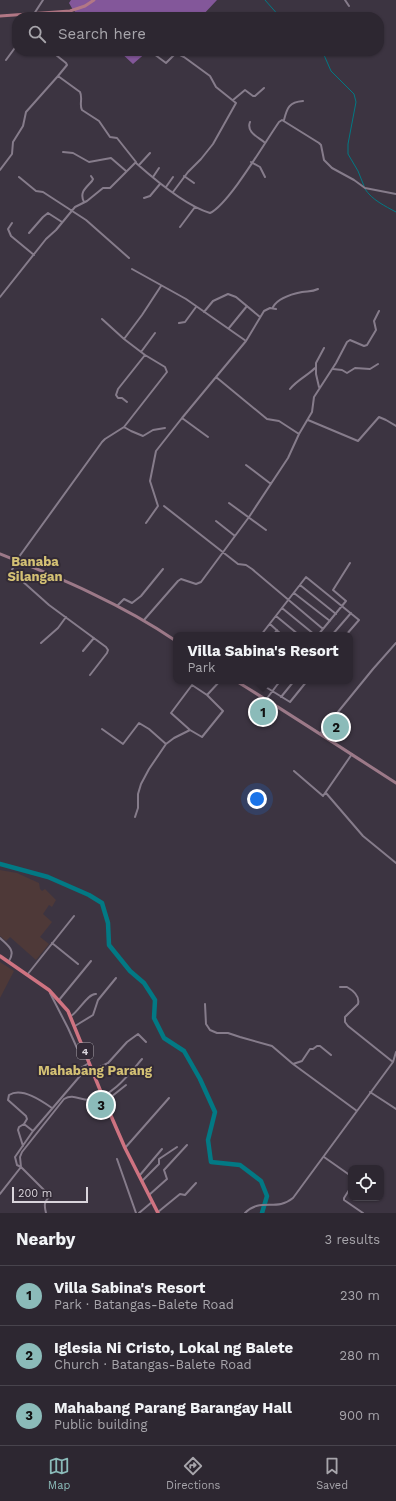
<!DOCTYPE html>
<meta charset="utf-8">
<style>
:root{--surface:#2d2731;--page:#352f39;--text:#f1f3f6;--muted:#a7a5ab;--line:#48444d;--accent:#8bbbb9}
body{margin:0;font-family:"Work Sans",sans-serif;background:var(--page);color:var(--text)}
.controls{position:absolute;right:12px;bottom:12px;display:grid;overflow:hidden;border-radius:8px;box-shadow:0 1px 3px #0004}
.controls button{width:36px;height:36px;display:grid;place-items:center;padding:0;border:0;border-bottom:1px solid var(--line);background:var(--surface);color:var(--text);font:20px sans-serif}
.scale{position:absolute;left:12px;bottom:10px;width:76px;box-sizing:border-box;padding-left:4px;border:2px solid #dad5dc;border-top:0;font-size:11px;line-height:14px;white-space:nowrap;color:#dad5dc;-webkit-text-stroke:3px #322a36;paint-order:stroke}
.you{position:absolute;left:257px;top:799px;width:14px;height:14px;margin:-10px;border:3px solid #fff;border-radius:50%;background:#1a73e8;box-shadow:0 0 0 6px #1a73e833}
.badge{display:grid;place-items:center;width:26px;height:26px;border-radius:50%;background:var(--accent);color:#111;font-size:13px;font-weight:700}
.pin{position:absolute;translate:-50% -50%;border:2px solid #fff;box-shadow:0 1px 4px #0006}
.popup{position:absolute;left:173px;top:632px;width:180px;height:52px;box-sizing:border-box;display:grid;place-content:center;border-radius:8px;background:var(--surface);filter:drop-shadow(0 1px 3px #0005);font-size:13px;white-space:nowrap;color:var(--muted)}
.popup b{font-size:15px;color:var(--text)}
.popup::after{content:'';position:absolute;left:50%;top:100%;margin-left:-8px;border:8px solid transparent;border-top-color:var(--surface)}
.list{margin:0;padding:0;list-style:none}
h2{display:flex;justify-content:space-between;align-items:center;height:52px;margin:0;padding:0 16px;font-size:17px}
h2 small{font-size:13px;font-weight:400;color:var(--muted)}
.list li{display:grid;grid-template-columns:26px 1fr auto;gap:12px;align-items:center;box-sizing:border-box;height:60px;padding:0 16px;border-top:1px solid var(--line)}
.list b{display:block;font-size:15px;white-space:nowrap}
.list p{margin:0;font-size:13px;white-space:nowrap;color:var(--muted)}
.list em{font-size:13px;font-style:normal;color:var(--muted)}
.icon{flex:none;width:22px;height:22px;fill:none;stroke:currentColor;stroke-width:2;stroke-linecap:round;stroke-linejoin:round}
.map{position:relative;flex:none;width:396px;height:1213px;overflow:hidden}
.search{position:absolute;background:var(--surface);box-shadow:0 1px 3px #0004;left:12px;right:12px;top:12px;height:44px;display:flex;align-items:center;gap:10px;box-sizing:border-box;padding:0 14px;border-radius:16px;color:var(--muted);font-size:15px}
.sheet{height:232px;background:var(--surface)}
nav{display:flex;justify-content:space-around;align-items:center;box-sizing:border-box;height:56px;border-top:1px solid var(--line);background:var(--surface);font-size:11px;color:var(--muted)}
nav a{display:grid;justify-items:center;gap:2px}
nav .on{color:var(--accent)}
.map>svg:first-child{display:block}
.industrial{fill:#4e3938}
.green{fill:#5b3a6b}
.forest{fill:#83579a}
.lines{fill:none;stroke-linecap:round;stroke-linejoin:round}
.stream{stroke:#027984;stroke-width:1}
.river{stroke:#027984;stroke-width:4.5}
.street{stroke:#867c8b;stroke-width:2}
.secondary{stroke:#9c7988;stroke-width:3}
.primary{stroke:#b27785;stroke-width:3}
.highway{stroke:#cf7381;stroke-width:3.5}
.labels{text-anchor:middle;stroke-width:4;stroke-linejoin:round;paint-order:stroke}
.shield{fill:#322a36;stroke:#a8a2aa;stroke-width:1}
.shield-label{font-size:10px;font-weight:bold;fill:#dad5dc}
.quarter-label{font-size:13px;font-weight:bold;fill:#d4c174;stroke:#322a36}
</style>
<div class="map">
<svg width="396" height="1213" viewBox="0 0 396 1213">
<rect width="100%" height="100%" fill="#3c3441"/>
<!-- industrial -->
<path class="industrial" d="M0 870 17 873 39 883 40 889 42 891 45 889 56 900 52 907 49 905 43 914 52 922 40 937 49 944 36 960 10 937 6 941 0 936Z
M0 962 14 971 0 998Z"/>
<!-- green -->
<path class="green" d="M264 703 272 708 261 722 254 717Z"/>
<!-- forest -->
<path class="forest" d="M71 0H217L201 17H81L73 10 69 3Z
M119 51H148L133 64Z"/>
<g class="lines">
<!-- stream -->
<path class="stream" d="M265 0 280 17
M319 51 324 55 331 71 354 94 356 102 348 144V154L358 171 364 186
M365 189C372 200 385 206 396 212"/>
<!-- river -->
<path class="river" d="M0 864 48 877 89 895 102 903 108 923 109 945 130 971 144 983 155 1000 154 1018 164 1038 184 1051 200 1079 215 1112 208 1140 211 1162 240 1165 261 1181 267 1196 262 1213"/>
<!-- street -->
<path class="street" d="M345 0 349 6
M32 17 43 0
M150 51 166 63 176 53 184 57 210 76 216 87 236 103 213 144 201 159 188 172 173 192
M6 60 17 45
M233 100 245 90 253 96H255L264 88
M284 120C287 108 289 102 303 101
M250 122C246 132 258 137 264 142
M63 152 73 153 89 162 111 158 126 171
M251 162 260 167 265 177
M136 163C154 179 186 206 210 213 229 204 265 142 279 122L282 120 319 143 321 145 324 160 332 168 354 180 365 188 396 194
M139 165 150 153
M0 170 12 154 13 142 23 126 26 112 58 76
M184 176 194 183
M19 177 36 191 43 192 86 220 129 258
M153 177 159 168
M166 187 173 177
M144 198 150 196 160 184
M84 202C79 192 86 188 92 181L93 179 91 176
M12 223 8 229 11 236 34 255
M180 227 195 207
M29 233 43 217 48 213 62 222
M132 269 186 299 246 341
M0 297 46 239 56 230 75 207 87 201 103 188H110L136 162 117 138 110 137 99 121 82 110C79 105 83 98 80 92L58 76 67 65 66 63 51 51
M273 307C278 298 292 294 302 292 308 291 312 292 318 289
M204 312 213 301 228 294 236 297 260 317
M102 319 124 339
M179 323 185 322 196 307
M229 328 247 306
M141 352 155 333
M333 369 342 370 347 373 355 368 370 369 378 364
M216 377 246 341 264 311 270 308 276 309
M319 387 316 374V363L324 348
M290 389C297 380 307 376 315 368
M127 402 122 398H118L116 395 118 389 145 355
M308 420 358 441 379 417 386 420 396 426
M124 427 131 431 143 436 153 430 165 428
M208 437 182 418 216 377 267 419 279 421 299 434
M246 465 271 484
M229 503 266 530
M164 506 238 564 246 565 252 569 323 629
M216 521 235 536
M146 523 158 506 150 481 156 451 182 418
M300 585 336 614
M294 593 330 621
M117 606 124 599 132 603 141 596 163 569
M282 608 315 635
M276 616 299 635
M144 620 178 581 181 579 196 584 201 582 249 517 288 458 299 434 312 412 314 397 336 363 347 342 350 340 364 346 367 345 376 330 374 321 379 311
M270 624 282 635
M261 635 306 577 359 620 346 635
M273 635 277 630
M318 635 346 601 333 590 350 563
M332 635 351 613
M41 643 58 628 66 617
M83 651 94 638
M90 675 107 653 108 650 106 647 49 605 12 572V570L16 561 102 442 105 439 124 427 167 372 165 367 145 355 124 339 142 315 161 286
M256 681 290 702 307 681
M274 681 278 684
M192 685 207 695 223 711 202 737 190 730 171 713Z
M207 695 220 681
M281 697 294 681
M259 709 280 681
M102 729 123 744 139 723 149 729 166 744 174 738 190 730
M320 734 373 669 396 643
M294 771 323 796 352 754
M326 793 363 836 396 863
M135 817 138 808V794L141 784 149 769 166 744
M0 938C8 946 16 950 9 961
M52 943 78 964
M27 975 74 916
M340 987H347C354 991 360 996 358 1004L345 1017V1022L348 1026 393 1062
M50 993 68 1028 77 1048
M59 1000 91 961
M205 1004 206 1024 210 1030 217 1033H228L240 1037 272 1046 293 1064 357 1111
M71 1016C79 1011 88 993 96 994
M75 1026 93 1015 98 1000 116 978
M293 1064 302 1061 310 1049H313L317 1046H320L331 1055
M92 1071 108 1063 127 1042 138 1034 146 1042
M370 1092 396 1109
M106 1101 126 1085
M33 1131 24 1124 27 1119 26 1116 8 1100 9 1095C22 1087 42 1101 52 1108
M23 1146 18 1130 19 1127 24 1124
M125 1148 169 1098
M324 1157 351 1176
M117 1159 136 1213
M140 1175 162 1149
M142 1181 159 1164V1159L177 1147
M351 1187 344 1198V1200L363 1213
M0 1194 21 1167 20 1157 22 1152 64 1099C74 1093 80 1101 91 1100 112 1097 129 1074 142 1059
M149 1195 167 1179 164 1170 187 1145
M158 1212 180 1194 185 1195 196 1183
M46 1213C44 1205 44 1202 50 1196L21 1167 17 1165 15 1157 33 1131 80 1076 79 1069 89 1063
M139 1213 152 1202
M245 1213C261 1197 276 1212 293 1198L393 1062 396 1052"/>
<!-- secondary -->
<path class="secondary" d="M0 554C60 578 122 604 176 641
M236 681C290 714 343 749 396 783"/>
<!-- primary -->
<path class="primary" d="M0 16 70 11 85 6 94 0"/>
<!-- highway -->
<path class="highway" d="M0 956 49 990 68 1011 105 1102 125 1148 158 1213"/>
</g>
<g class="labels">
<!-- shield labels -->
<rect class="shield" x="77" y="1043" width="16" height="16" rx="3"/>
<g class="shield-label">
<text x="85" y="1055">4</text>
</g>
<!-- quarter labels -->
<g class="quarter-label">
<text x="35" y="566">Banaba<tspan x="35" dy="15">Silangan</tspan></text>
<text x="95" y="1075">Mahabang Parang</text>
</g>
</g>
</svg>
<div class="controls">
<button><svg class="icon" aria-label="locate" viewBox="0 0 24 24"><circle cx="12" cy="12" r="6"/><path d="M12 2v4M12 18v4M2 12h4M18 12h4"/></svg></button>
</div>
<div class="scale">200 m</div>
<div class="you"></div>
<div class="pin badge" style="left:263px;top:712px">1</div>
<div class="popup"><b>Villa Sabina's Resort</b>Park</div>
<div class="pin badge" style="left:336px;top:727px">2</div>
<div class="pin badge" style="left:101px;top:1105px">3</div>
<div class="search"><svg class="icon" aria-label="search" viewBox="0 0 24 24"><circle cx="10" cy="10" r="6"/><path d="M15 15l6 6"/></svg>Search here</div>
</div>
<section class="sheet">
<h2>Nearby<small>3 results</small></h2>
<ul class="list">
<li><span class="badge">1</span><div><b>Villa Sabina's Resort</b><p>Park · Batangas-Balete Road</p></div><em>230 m</em></li>
<li><span class="badge">2</span><div><b>Iglesia Ni Cristo, Lokal ng Balete</b><p>Church · Batangas-Balete Road</p></div><em>280 m</em></li>
<li><span class="badge">3</span><div><b>Mahabang Parang Barangay Hall</b><p>Public building</p></div><em>900 m</em></li>
</ul>
</section>
<nav>
<a class="on"><svg class="icon" aria-label="map" viewBox="0 0 24 24"><path d="M3 6l6-2 6 2 6-2v14l-6 2-6-2-6 2zM9 4v14M15 6v14"/></svg>Map</a>
<a><svg class="icon" aria-label="directions" viewBox="0 0 24 24"><path d="M12 3l9 9-9 9-9-9zM9 14v-3h6M13 9l2 2-2 2"/></svg>Directions</a>
<a><svg class="icon" aria-label="saved" viewBox="0 0 24 24"><path d="M7 4h10v16l-5-4-5 4z"/></svg>Saved</a>
</nav>
